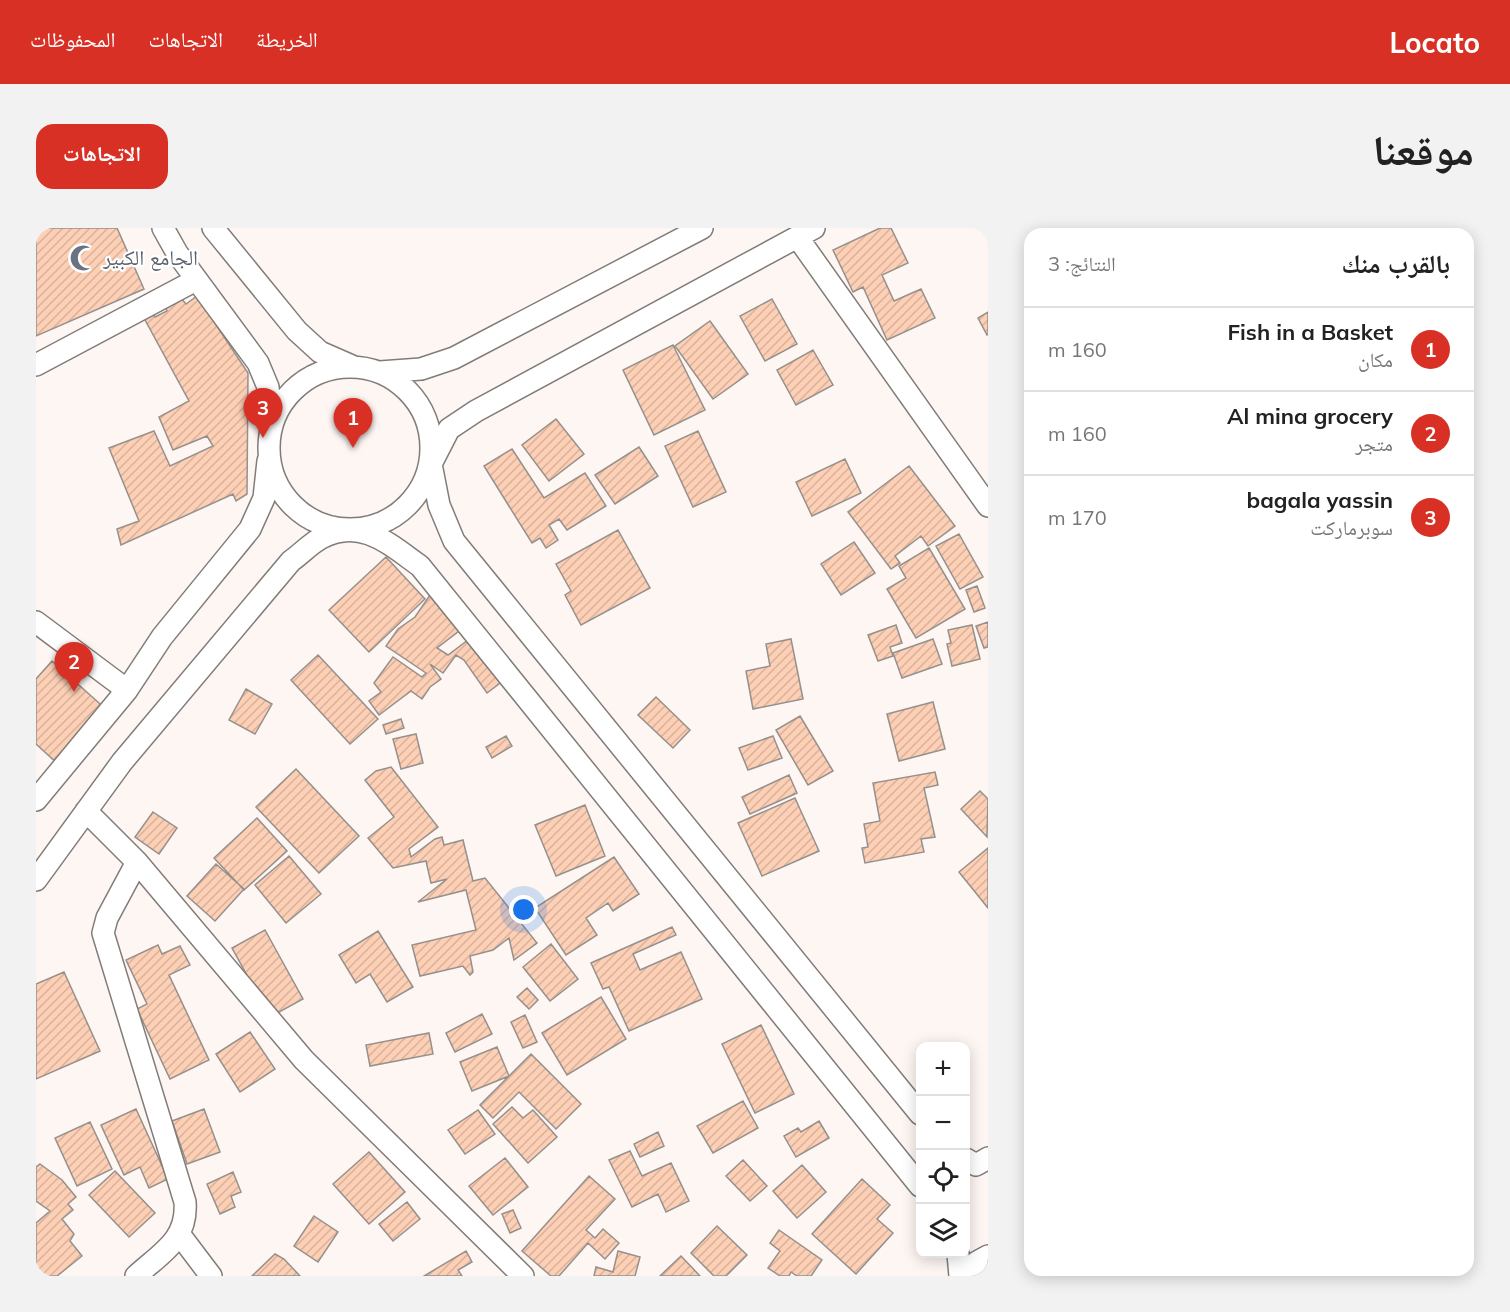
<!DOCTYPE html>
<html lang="ar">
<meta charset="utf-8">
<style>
:root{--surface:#fff;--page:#f2f2f2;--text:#222;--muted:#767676;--line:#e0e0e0;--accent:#d93025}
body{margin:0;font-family:Mulish,"Noto Naskh Arabic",sans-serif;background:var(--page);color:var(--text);direction:rtl}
.controls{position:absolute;right:18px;bottom:18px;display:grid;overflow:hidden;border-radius:12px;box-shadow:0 3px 15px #0003}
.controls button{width:54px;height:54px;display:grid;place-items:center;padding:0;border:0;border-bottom:2px solid var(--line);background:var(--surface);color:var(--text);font:30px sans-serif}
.you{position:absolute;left:488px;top:682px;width:21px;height:21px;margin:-15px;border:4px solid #fff;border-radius:50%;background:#1a73e8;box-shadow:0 0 0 9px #1a73e833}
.badge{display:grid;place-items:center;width:39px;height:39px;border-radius:50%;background:var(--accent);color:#fff;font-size:20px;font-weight:700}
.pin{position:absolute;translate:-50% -50px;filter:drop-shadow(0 2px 3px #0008)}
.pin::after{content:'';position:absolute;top:32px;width:21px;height:18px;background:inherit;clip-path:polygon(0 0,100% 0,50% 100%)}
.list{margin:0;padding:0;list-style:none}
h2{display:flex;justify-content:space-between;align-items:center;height:78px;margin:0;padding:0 24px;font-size:26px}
h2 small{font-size:20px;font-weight:400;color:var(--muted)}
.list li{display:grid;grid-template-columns:39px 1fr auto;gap:18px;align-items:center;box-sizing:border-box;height:84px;padding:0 24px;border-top:2px solid var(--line)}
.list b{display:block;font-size:22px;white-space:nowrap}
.list p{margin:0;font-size:20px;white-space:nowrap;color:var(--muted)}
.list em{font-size:20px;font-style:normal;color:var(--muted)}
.icon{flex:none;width:33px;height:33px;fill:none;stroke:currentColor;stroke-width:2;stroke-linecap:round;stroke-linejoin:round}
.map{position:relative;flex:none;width:952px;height:1048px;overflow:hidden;direction:ltr;border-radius:18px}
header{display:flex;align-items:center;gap:36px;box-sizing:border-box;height:84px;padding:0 30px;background:var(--accent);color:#fff}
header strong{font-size:28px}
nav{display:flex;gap:33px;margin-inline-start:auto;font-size:21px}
.intro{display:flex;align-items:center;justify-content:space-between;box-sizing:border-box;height:144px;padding:0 36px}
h1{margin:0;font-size:42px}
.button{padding:15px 27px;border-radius:18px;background:var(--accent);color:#fff;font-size:21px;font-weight:700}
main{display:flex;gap:36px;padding:0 36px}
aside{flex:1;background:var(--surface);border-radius:18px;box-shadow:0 3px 15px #0003}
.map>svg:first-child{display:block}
.building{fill:url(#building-hatch);stroke:#96908c;stroke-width:1.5}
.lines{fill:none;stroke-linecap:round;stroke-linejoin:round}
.minor-casing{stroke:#827c79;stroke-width:24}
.minor{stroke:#fff;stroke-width:21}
.labels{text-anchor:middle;stroke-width:4.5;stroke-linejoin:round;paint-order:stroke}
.worship-label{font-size:21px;fill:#5b616d;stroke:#fff;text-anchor:start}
</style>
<header>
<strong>Locato</strong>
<nav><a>الخريطة</a><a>الاتجاهات</a><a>المحفوظات</a></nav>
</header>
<div class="intro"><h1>موقعنا</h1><a class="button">الاتجاهات</a></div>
<main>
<aside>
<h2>بالقرب منك<small>النتائج: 3</small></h2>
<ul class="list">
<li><span class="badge">1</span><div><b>Fish in a Basket</b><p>مكان</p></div><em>160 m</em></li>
<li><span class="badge">2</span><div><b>Al mina grocery</b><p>متجر</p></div><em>160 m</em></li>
<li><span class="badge">3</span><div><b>bagala yassin</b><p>سوبرماركت</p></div><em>170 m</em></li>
</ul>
</aside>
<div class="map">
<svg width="952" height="1048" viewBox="0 0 952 1048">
<defs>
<pattern id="building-hatch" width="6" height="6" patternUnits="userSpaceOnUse" patternTransform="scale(1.5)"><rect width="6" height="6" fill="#fdcfb5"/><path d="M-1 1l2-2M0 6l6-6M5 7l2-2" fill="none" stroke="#d9b29c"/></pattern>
</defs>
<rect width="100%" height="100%" fill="#fdf6f2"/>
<!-- building -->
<path class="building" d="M0 0H81L108 61 0 108Z
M844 0H855L872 35 846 47 858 73 885 61 899 90 851 112 827 59 817 64 797 22Z
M161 68 212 145 211 266 200 273 197 266 85 317 81 301 103 293 73 220 118 203 134 238 177 218 171 208 137 222 123 189 153 173 108 90 116 85 119 89 131 83 129 79 144 69 150 76Z
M736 71 761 116 729 133 704 88Z
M952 84V106L951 107 942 90Z
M674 93 712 146 677 171 639 118Z
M637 117 669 182 618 207 587 142Z
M777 122 797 157 760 177 741 142Z
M520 191 548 226 513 253 486 217Z
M662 203 690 264 657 279 629 218Z
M603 219 622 248 579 276 559 247Z
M476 221 508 270 549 245 570 278 531 302 523 291 513 297 522 312 510 320 504 310 496 315 448 238Z
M809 231 825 265 776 288 760 254Z
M873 238 919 298 892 318 885 308 859 328 864 335 855 341 812 284Z
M582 302 614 360 545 397 529 367 535 363 520 336Z
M923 306 947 349 924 361 900 318Z
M818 314 839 345 805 367 785 336Z
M893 320 929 381 880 410 851 361 870 350 863 338Z
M350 329 389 371 333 424 293 382Z
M941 358 949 380 938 384 930 362Z
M394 367 406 376 423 403 401 420 412 427 432 412 467 453 451 465 428 432 420 427 407 445 394 436 405 451 394 459 386 471 375 463 343 487 333 473 345 464 338 455 357 429 386 449 390 445 350 418 362 401 379 389Z
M952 394V419L948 420 940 398Z
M860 397 866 415 854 419 857 428 842 433 832 407Z
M936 397 944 431 916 438 911 416 915 415 912 402Z
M755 411 767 471 717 481 710 443 734 438 730 416Z
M897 411 906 436 866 450 857 425Z
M282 427 342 491 314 516 255 452Z
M16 433 72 483 23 537 0 516V451Z
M210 461 236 476 219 506 193 492Z
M620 469 654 502 637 520 602 487Z
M897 474 909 521 863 533 851 486Z
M764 488 797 543 772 557 740 502Z
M365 491 368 500 350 506 347 497Z
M380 506 387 535 365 541 357 511Z
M470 508 476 518 456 530 450 519Z
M737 508 746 530 712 542 703 520Z
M355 539 402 599 373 621 375 629 399 611 406 609 408 617 427 612 437 653 449 650 501 715 478 732 473 710 457 722 434 728 437 744 434 747 427 738 384 748 376 717 440 702 430 662 382 674 411 651 395 655 390 633 357 640 332 610 358 589 329 552 340 543Z
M260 541 323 608 283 645 220 579Z
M899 544 902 557 888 560 899 609 885 611 888 624 829 635 826 620 832 619 828 596 844 593 837 555Z
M753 547 761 565 714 586 706 569Z
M944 563 952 571 951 609 925 581Z
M759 570 783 623 726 648 702 595Z
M549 577 569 628 520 648 499 597Z
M117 584 141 600 123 626 99 609Z
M221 590 251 623 208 662 178 630Z
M952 620V680L923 644Z
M253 628 285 666 250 695 219 657Z
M578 629 603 666 577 683 572 675 550 690 561 707 530 727 499 680Z
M180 636 208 661 179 693 151 668Z
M636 699 640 707 597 726 604 742 645 724 666 771 593 803 573 759 567 761 555 735Z
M229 702 267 771 234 789 196 720Z
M342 703 377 759 351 774 334 746 320 755 303 727Z
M515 716 542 751 514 773 487 739Z
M122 717 126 726 144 718 154 737 133 747 173 832 134 851 101 781 111 776 90 732Z
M28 744 64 823 0 851V756Z
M491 760 502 772 493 781 481 769Z
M565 769 590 811 531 847 506 805Z
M446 786 456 806 419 824 410 805Z
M489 787 501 814 487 820 475 794Z
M725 797 758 866 719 885 686 816Z
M214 804 239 841 204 864 180 826Z
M393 805 397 826 334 838 330 817Z
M461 819 473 848 436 863 424 834Z
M495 826 545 876 520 901 483 864 457 890 444 877Z
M707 873 722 900 677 925 661 898Z
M476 879 487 890 497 882 521 909 492 935 457 896Z
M100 881 132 951 113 960 104 939 88 947 65 897Z
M168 881 184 924 151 936 136 893Z
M442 882 459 906 429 926 412 902Z
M783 893 793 910 760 929 748 908 762 900 765 904Z
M54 894 76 941 41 958 19 910Z
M622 904 628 918 604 929 598 916Z
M594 923 606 948 635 935 653 973 630 984 622 966 596 979 573 932Z
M333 924 369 964 333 996 297 956Z
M469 930 492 959 457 987 433 958Z
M707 932 731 958 714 973 690 948Z
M4 936 26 952 40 969 32 976 37 982 26 991 38 1006 34 1013 46 1028 21 1048H0V995L14 983 0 973V939Z
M766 937 790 964 761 990 737 963Z
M79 943 119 985 93 1009 53 967Z
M197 944 205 964 195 968 199 979 184 986 171 956Z
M553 948 579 971 550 1002 559 1010 567 1001 583 1015 569 1031 552 1015 523 1048H515L486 1023Z
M826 951 854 977 841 991 857 1005 820 1046 776 1006Z
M371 974 384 991 357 1013 343 996Z
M477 982 485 1000 474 1005 466 986Z
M278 988 302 1004 282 1034 258 1018Z
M681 998 711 1027 690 1048H678L655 1025Z
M743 1002 786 1032 775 1048H761L755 1044 753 1048H744L732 1040 744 1023 734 1015Z
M430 1023 436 1034 422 1042 426 1048H388Z
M582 1023 604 1029 599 1048H558L560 1039 577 1044Z
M239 1026 248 1031 264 1048H216Z
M645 1028 664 1048H624Z"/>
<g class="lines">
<!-- minor casing -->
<g class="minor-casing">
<path id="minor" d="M127 0 141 25 222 135 232 159 236 198
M177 0 261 103 284 124 316 138
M778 0 440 183 413 201 395 236 403 277 418 313 884 886
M762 10 952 278
M0 137 160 52
M233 220a81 81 0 1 1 162 0a81 81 0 1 1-162 0Z
M344 144 385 141 418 130 666 0
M0 394 91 462
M0 572 91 462 126 409 214 301 228 270 232 233
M50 583 101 634 268 832 487 1048
M0 652 86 534 255 333C265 326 274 316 285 310 325 289 353 316 384 338L884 958
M930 931 940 937 952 930
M144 1007 175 1048
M922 1026 924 1048
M100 1048C125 1025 152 1012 149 974L67 705 71 690 101 634
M930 1048 941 1034 952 1028"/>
</g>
<!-- minor -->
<use href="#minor" class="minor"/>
</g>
<!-- icons -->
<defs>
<g id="mosque-bare" transform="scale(2.07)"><path d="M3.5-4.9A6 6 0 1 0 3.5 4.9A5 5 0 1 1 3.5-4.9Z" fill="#6b7280" stroke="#fff" stroke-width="2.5" paint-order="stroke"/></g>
</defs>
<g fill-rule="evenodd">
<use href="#mosque-bare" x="47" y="30"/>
</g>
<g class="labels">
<!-- worship labels -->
<g class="worship-label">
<text x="67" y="37">الجامع الكبير</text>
</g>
</g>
</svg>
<div class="controls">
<button>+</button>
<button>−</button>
<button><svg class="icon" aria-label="locate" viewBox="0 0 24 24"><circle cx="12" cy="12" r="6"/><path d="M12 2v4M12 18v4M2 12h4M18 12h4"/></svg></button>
<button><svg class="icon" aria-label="layers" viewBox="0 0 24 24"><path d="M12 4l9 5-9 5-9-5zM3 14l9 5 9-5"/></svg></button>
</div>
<div class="you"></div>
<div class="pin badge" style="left:317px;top:220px">1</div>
<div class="pin badge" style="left:38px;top:464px">2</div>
<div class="pin badge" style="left:227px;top:210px">3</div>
</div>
</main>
